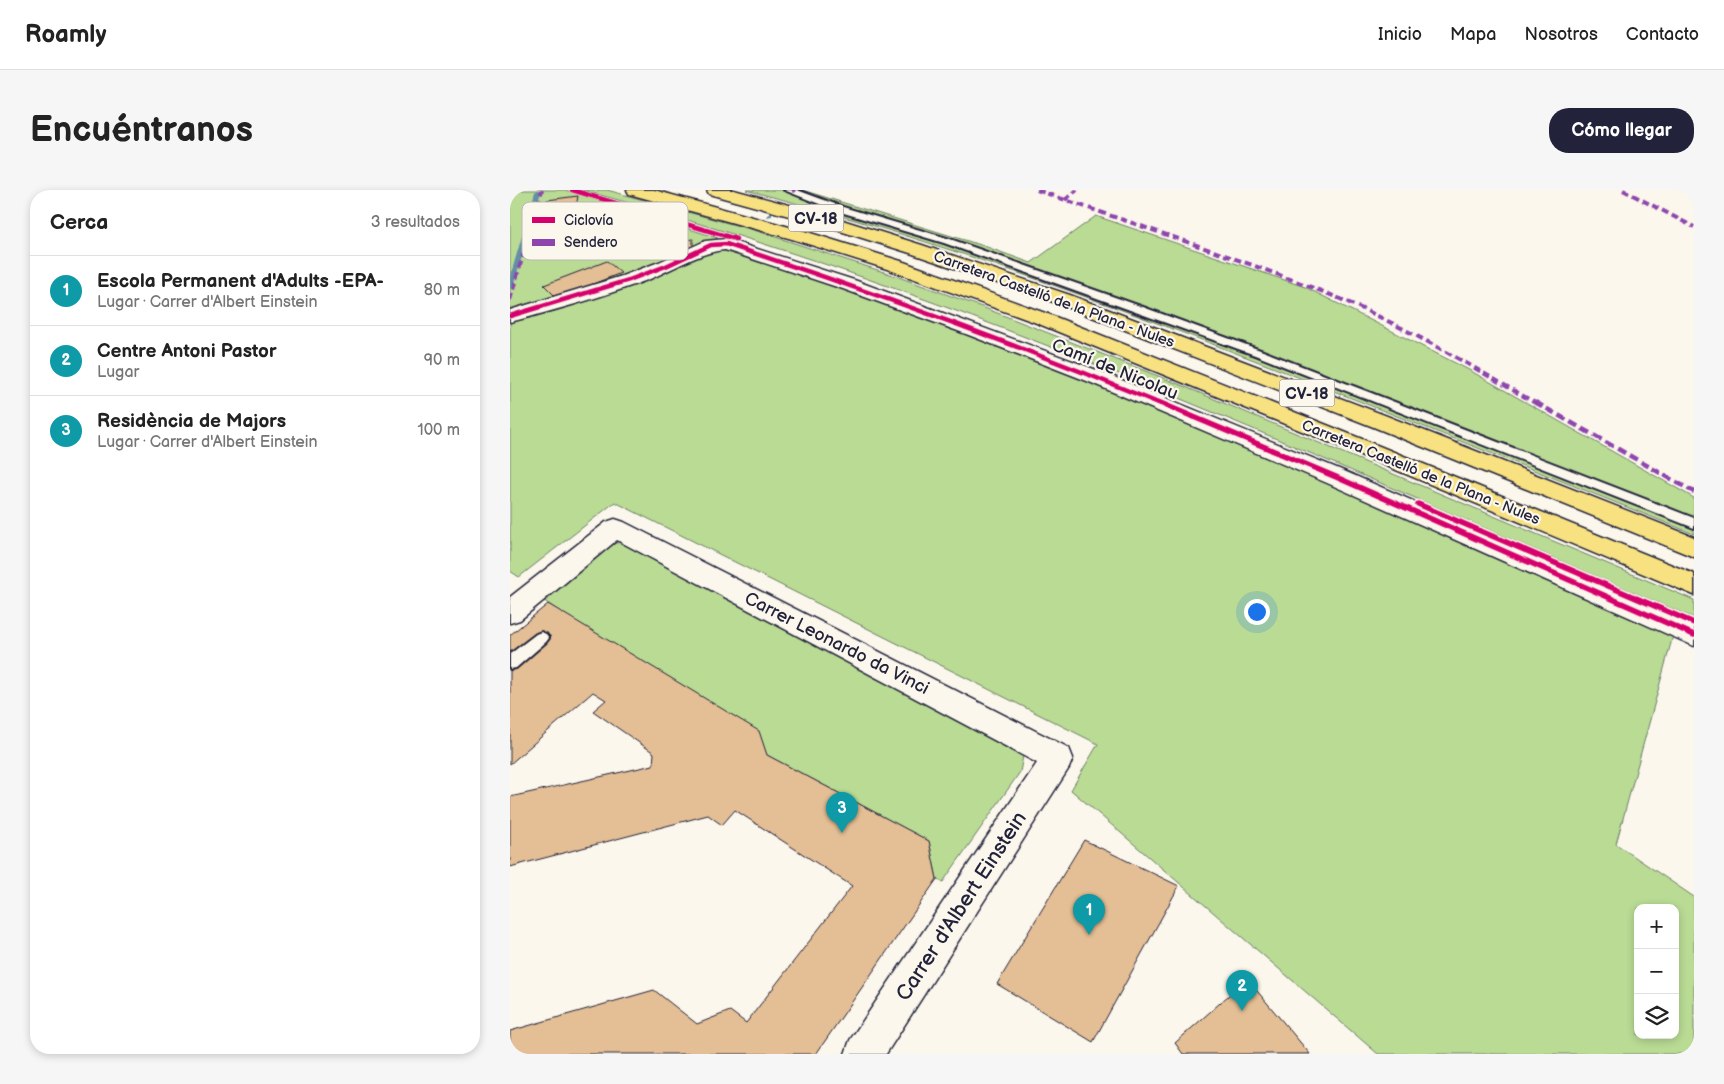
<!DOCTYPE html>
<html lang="es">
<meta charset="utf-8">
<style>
:root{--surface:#fff;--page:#f6f6f6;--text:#222;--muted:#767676;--line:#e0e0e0;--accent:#22223b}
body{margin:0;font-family:"Balsamiq Sans",sans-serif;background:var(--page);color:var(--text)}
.controls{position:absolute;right:15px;bottom:15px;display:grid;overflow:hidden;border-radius:10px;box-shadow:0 2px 8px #0003}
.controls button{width:45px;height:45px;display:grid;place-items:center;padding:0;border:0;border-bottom:1px solid var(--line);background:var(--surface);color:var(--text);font:25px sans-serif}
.you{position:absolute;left:746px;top:421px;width:18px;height:18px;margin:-12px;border:4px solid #fff;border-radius:50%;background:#1a73e8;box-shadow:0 0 0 8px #1a73e833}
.badge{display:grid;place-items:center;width:32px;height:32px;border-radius:50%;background:var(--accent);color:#fff;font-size:16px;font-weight:700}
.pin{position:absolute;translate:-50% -41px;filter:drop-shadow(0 1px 2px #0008)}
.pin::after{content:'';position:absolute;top:26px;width:18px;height:15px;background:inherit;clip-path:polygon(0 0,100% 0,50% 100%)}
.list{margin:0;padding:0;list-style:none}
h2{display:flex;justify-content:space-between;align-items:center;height:65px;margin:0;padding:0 20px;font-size:21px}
h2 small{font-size:16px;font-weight:400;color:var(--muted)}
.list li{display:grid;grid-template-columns:32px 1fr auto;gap:15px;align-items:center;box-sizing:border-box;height:70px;padding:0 20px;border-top:1px solid var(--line)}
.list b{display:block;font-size:19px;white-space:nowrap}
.list p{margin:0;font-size:16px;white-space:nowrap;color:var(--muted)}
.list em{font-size:16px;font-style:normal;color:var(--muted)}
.icon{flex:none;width:28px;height:28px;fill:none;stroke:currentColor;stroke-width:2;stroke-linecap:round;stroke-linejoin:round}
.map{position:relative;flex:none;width:1184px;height:864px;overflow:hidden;border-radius:20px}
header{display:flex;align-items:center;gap:30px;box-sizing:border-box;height:70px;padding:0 25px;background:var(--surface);border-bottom:1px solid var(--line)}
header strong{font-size:24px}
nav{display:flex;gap:28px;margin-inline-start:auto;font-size:18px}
.intro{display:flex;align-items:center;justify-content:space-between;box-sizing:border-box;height:120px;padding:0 30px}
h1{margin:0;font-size:35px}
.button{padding:12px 22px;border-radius:20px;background:var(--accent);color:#fff;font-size:18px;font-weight:700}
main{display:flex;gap:30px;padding:0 30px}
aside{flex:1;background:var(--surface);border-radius:20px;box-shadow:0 2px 8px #0003}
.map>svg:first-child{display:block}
.green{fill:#b9db94;stroke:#6e7e68;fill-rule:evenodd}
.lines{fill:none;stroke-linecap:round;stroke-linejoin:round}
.stream{fill:#6390a6;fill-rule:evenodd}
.building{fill:#e4be94;stroke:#22223b}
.service-casing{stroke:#22223b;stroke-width:4}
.minor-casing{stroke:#22223b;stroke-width:3}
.primary-casing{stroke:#22223b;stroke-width:3}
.service{fill:#fbf7ec;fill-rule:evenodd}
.minor{fill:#fbf7ec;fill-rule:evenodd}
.primary{fill:#f8e181;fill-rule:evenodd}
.quiet-far1{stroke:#8e44ad;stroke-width:4;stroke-dasharray:7 4;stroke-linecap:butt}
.quiet{stroke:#8e44ad;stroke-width:4.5;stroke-dasharray:9 4.5;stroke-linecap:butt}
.cycleway-far1-casing{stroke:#fbf7ec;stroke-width:6}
.cycleway-casing{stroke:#fbf7ec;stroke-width:9}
.cycleway-far1{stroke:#d6006c;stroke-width:4.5}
.cycleway{stroke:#d6006c;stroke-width:5.5}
.labels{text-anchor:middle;stroke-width:4.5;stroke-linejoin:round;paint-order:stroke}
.far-street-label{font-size:15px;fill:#22223b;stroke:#fbf7ec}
.shield{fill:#fbf7ec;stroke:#636270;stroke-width:1}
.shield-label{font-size:16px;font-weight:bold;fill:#22223b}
.street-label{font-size:18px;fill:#22223b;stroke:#fbf7ec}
.near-street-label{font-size:21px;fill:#22223b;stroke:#fbf7ec}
.key{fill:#fbf7ec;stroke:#bab7b7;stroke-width:1}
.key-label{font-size:14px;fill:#22223b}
</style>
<header>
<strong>Roamly</strong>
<nav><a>Inicio</a><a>Mapa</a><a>Nosotros</a><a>Contacto</a></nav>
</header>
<div class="intro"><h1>Encuéntranos</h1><a class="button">Cómo llegar</a></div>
<main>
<aside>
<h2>Cerca<small>3 resultados</small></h2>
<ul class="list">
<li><span class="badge" style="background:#0f9aa8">1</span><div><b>Escola Permanent d'Adults -EPA-</b><p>Lugar · Carrer d'Albert Einstein</p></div><em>80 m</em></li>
<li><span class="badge" style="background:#0f9aa8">2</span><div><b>Centre Antoni Pastor</b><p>Lugar</p></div><em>90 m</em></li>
<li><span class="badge" style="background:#0f9aa8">3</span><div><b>Residència de Majors</b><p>Lugar · Carrer d'Albert Einstein</p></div><em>100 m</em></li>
</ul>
</aside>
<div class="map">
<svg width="1184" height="864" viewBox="0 0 1184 864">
<rect width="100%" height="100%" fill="#fbf7ec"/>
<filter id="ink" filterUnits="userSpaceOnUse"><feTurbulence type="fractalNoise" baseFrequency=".02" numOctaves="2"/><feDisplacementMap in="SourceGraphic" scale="10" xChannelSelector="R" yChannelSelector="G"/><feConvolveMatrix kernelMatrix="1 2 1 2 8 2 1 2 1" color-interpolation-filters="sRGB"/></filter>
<g filter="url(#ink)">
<!-- green -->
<path class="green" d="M0 0H55L208 48 162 72 0 123Z
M72 0H97L247 41 380 84 472 117 666 193 1184 410V428C819 273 456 103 72 0Z
M236 0H292L474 56 521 73 586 26 795 97 959 180 1184 308V344C1063 295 942 248 821 200 629 125 436 51 236 0Z
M199 57H240L414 115 513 152 715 236 1164 442 1106 654 1184 707V864H868L561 600 588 554 105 312 9 387 0 381V128ZM1128 718H1165V845H1128Z
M117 352 513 566 510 582 433 692 427 689 419 651 257 565 30 408 95 354Z"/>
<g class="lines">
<!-- stream -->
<path class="stream" d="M28 0 31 2 3 97 0 99V87L25 2Z
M260 23 262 24V26L257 27V25Z"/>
</g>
<!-- building -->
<path class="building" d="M68 6 64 27 30 31 37 10Z
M183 49V60L148 66 150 53Z
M97 71 111 83 47 108 34 95Z
M38 414 249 541 257 565 419 651 427 689 306 864H0V841L144 800 187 834 220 821 236 833 342 696 225 620 212 635 198 625 0 677V607L143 575 144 563 83 521 96 510 83 502 0 574V481L41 447 32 441 0 468V445Z
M574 650 669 696 583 852 487 794Z
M737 789 800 864H673L665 853Z"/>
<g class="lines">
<!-- service casing -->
<g class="service-casing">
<path id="service" d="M274 0H287L333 17 440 49 633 117 753 161 1184 328V338L745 165 434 53 327 21Z
M31 442 36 444 39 448 36 452 6 478 0 479V464L26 444Z"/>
</g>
<!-- minor casing -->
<g class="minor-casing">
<path id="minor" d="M216 49 347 91 592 182 834 281 1184 433V456L817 293 577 191 456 144 333 99 215 60C193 61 161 80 140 89 95 106 47 120 0 132V120L112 86 149 72 195 51Z
M105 329 114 332 559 558 563 568 559 578 376 864H335L340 850 527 573 107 350 10 430 0 433V407L96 332Z"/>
</g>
<!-- primary casing -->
<g class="primary-casing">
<path id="primary" d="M117 0H144L294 41 391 71 538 124 852 249 1184 384V405L836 259 524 132 377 79 282 49 119 4Z
M197 0H224L313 24 412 55 560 105 877 226 1184 347V367L861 236 546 113 400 63 301 32 199 4Z"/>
</g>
<!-- service -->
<use href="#service" class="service"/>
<!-- minor -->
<use href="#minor" class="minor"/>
<!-- primary -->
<use href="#primary" class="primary"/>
<!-- quiet-far1 -->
<path class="quiet-far1" d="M527 0C620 33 714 63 806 99 883 129 956 173 1027 214
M1113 0 1184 37
M282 1 285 0
M555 10 567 0
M0 110 32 0"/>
<!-- quiet -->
<path class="quiet" d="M1025 212 1184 302"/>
<!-- cycleway-far1 casing -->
<g class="cycleway-far1-casing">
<path id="cycleway-far1" d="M62 0 226 49
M0 126 119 90 156 76 201 55 216 54C363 102 508 155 651 214"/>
</g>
<!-- cycleway casing -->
<g class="cycleway-casing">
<path id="cycleway" d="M648 212 826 287 1184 445
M908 314 1184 433"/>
</g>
<!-- cycleway-far1 -->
<use href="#cycleway-far1" class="cycleway-far1"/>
<!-- cycleway -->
<use href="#cycleway" class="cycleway"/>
</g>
</g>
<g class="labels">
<!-- far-street labels -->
<g class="far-street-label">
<text transform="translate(544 109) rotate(20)" y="5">Carretera Castelló de la Plana - Nules</text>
<text transform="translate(911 282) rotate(22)" y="5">Carretera Castelló de la Plana - Nules</text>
</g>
<!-- shield labels -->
<g class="shield">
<rect x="278.5" y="14.5" width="55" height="27" rx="4"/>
<rect x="769.5" y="189.5" width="55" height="27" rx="4"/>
</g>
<g class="shield-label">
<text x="306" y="34">CV-18</text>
<text x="797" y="209">CV-18</text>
</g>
<!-- street labels -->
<g class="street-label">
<text transform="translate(605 179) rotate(22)" y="6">Camí de Nicolau</text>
<text transform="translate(327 453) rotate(27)" y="6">Carrer Leonardo da Vinci</text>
</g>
<!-- near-street labels -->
<g class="near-street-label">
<text transform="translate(451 716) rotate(-57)" y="7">Carrer d'Albert Einstein</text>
</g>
</g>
<!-- legend -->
<rect x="12" y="12" width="166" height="58" rx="8" class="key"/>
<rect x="22" y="27" width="23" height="6" fill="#d6006c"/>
<rect x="22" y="49" width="23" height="7" fill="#8e44ad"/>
<g class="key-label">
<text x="54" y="35">Ciclovía</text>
<text x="54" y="57">Sendero</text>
</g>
</svg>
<div class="controls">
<button>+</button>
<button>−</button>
<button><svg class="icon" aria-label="layers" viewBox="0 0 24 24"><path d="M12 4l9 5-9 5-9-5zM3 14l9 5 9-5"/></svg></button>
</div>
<div class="you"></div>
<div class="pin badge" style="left:579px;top:745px;background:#0f9aa8">1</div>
<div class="pin badge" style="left:732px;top:821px;background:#0f9aa8">2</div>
<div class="pin badge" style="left:332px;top:643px;background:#0f9aa8">3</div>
</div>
</main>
